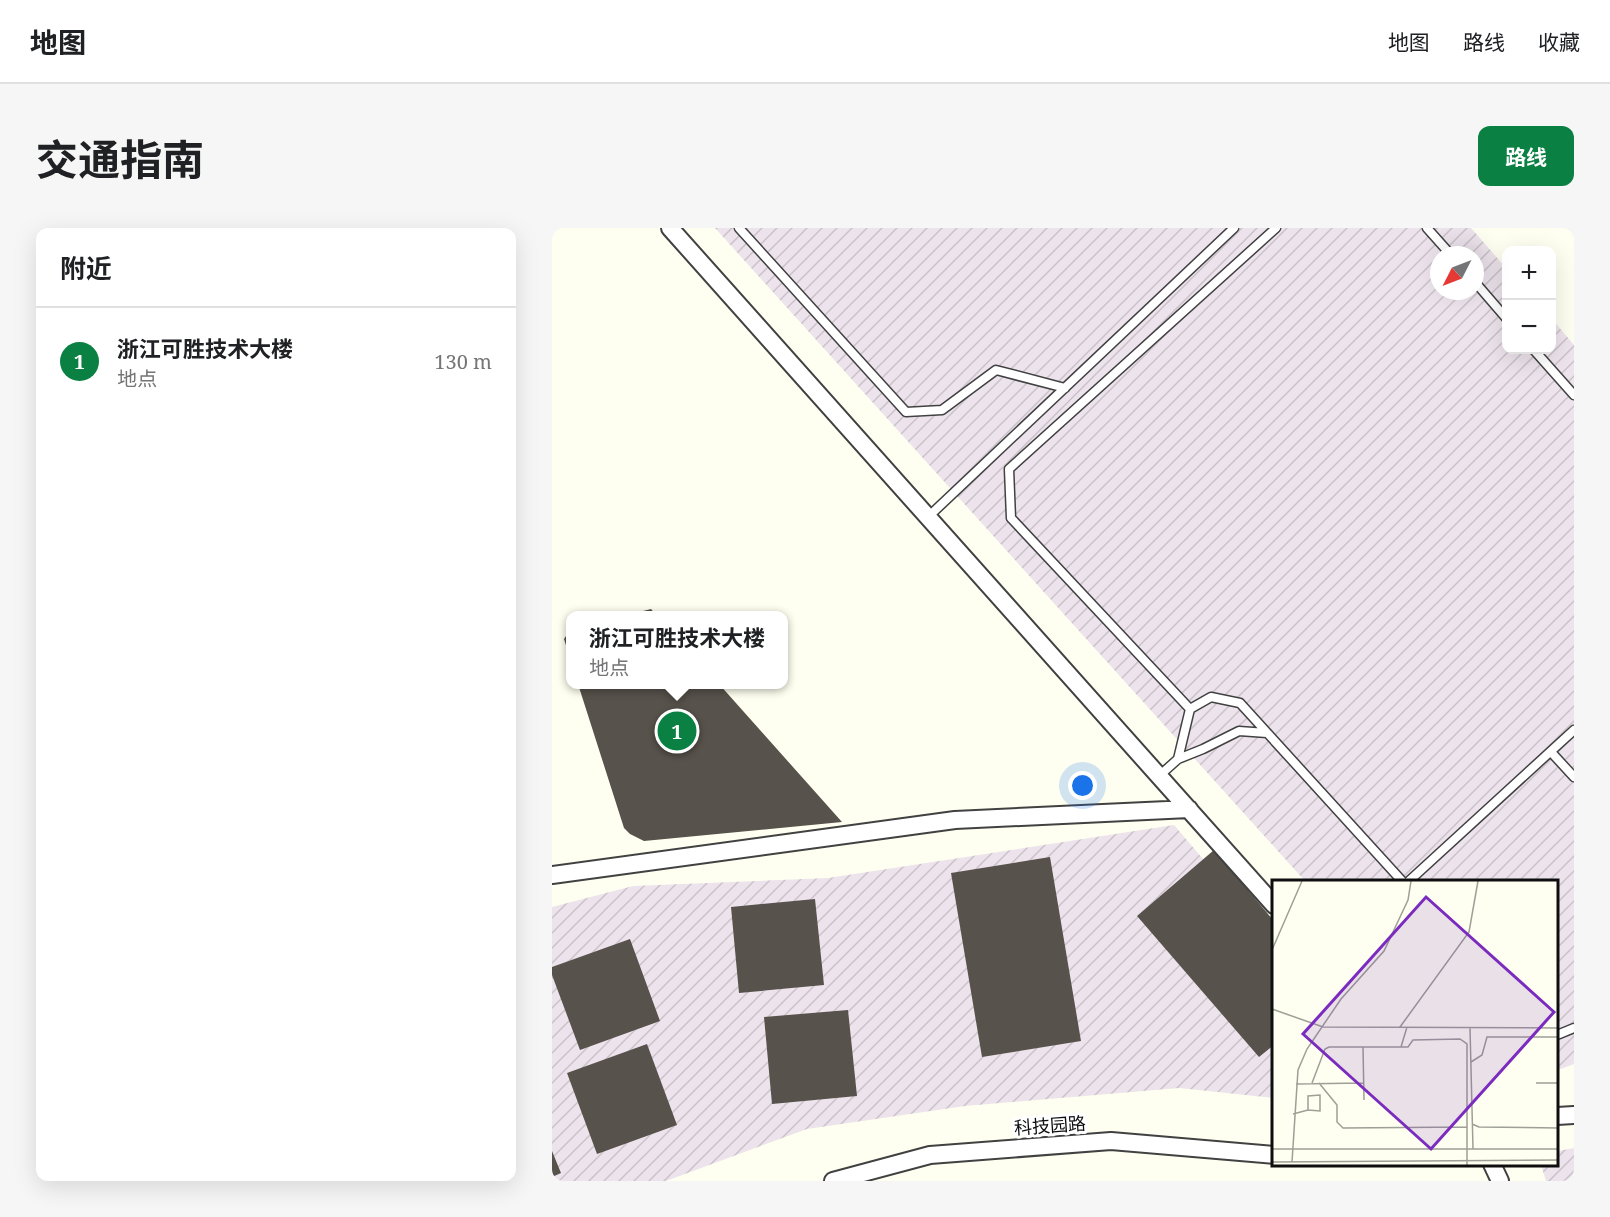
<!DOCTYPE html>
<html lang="zh">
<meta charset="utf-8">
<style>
:root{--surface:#fff;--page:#f6f6f6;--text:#202124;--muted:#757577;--line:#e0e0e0;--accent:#0b8043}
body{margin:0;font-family:"Noto Serif","Noto Sans SC",serif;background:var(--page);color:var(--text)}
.controls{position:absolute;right:18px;top:18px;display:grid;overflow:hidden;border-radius:12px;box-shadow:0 6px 24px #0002}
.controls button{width:54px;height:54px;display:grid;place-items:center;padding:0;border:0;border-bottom:2px solid var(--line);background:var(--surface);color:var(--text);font:30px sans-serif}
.compass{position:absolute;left:878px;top:18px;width:54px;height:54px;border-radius:50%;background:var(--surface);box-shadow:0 6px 24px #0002;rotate:228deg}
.you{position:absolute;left:531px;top:558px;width:21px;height:21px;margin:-15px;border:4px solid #fff;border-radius:50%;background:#1a73e8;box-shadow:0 0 0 9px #1a73e833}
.badge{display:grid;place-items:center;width:39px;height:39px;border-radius:50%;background:var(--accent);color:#fff;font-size:20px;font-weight:700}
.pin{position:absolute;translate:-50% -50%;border:3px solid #fff;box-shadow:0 2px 6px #0006}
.popup{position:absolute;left:14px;top:383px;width:222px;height:78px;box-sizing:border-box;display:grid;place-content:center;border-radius:12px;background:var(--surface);filter:drop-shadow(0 2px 4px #0005);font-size:20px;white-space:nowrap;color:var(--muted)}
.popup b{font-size:22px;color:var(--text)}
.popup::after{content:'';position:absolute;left:50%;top:100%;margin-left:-12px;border:12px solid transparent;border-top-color:var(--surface)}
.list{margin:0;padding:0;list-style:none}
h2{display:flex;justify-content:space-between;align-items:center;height:78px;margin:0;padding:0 24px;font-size:26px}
h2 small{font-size:20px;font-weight:400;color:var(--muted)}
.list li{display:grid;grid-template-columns:39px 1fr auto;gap:18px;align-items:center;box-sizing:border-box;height:108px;padding:0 24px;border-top:2px solid var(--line)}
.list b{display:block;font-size:22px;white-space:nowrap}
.list p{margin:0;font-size:20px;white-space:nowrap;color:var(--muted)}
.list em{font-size:20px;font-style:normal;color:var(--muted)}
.map{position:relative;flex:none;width:1022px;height:953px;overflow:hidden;border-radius:12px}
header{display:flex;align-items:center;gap:36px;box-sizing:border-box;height:84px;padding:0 30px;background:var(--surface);border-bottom:2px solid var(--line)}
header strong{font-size:28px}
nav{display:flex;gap:33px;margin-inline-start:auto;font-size:21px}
.intro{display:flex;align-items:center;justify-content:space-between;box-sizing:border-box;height:144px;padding:0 36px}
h1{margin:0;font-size:42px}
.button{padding:15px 27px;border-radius:12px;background:var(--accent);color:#fff;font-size:21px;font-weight:700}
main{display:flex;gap:36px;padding:0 36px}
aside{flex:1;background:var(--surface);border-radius:12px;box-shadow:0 6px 24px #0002}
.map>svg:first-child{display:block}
.industrial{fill:url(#industrial-furrows);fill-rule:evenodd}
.building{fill:#57524b}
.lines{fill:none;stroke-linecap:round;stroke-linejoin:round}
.service-casing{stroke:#414141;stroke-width:11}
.minor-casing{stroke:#414141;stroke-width:20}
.service{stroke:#fff;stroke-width:8}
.minor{stroke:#fff;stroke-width:16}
.labels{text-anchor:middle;stroke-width:6;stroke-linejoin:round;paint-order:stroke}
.street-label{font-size:18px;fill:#0e0e0e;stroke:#fff}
.inset-road{fill:none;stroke:#9e9f96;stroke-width:1.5}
.view{fill:#7b2cbf;fill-opacity:0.15;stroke:#7b2cbf;stroke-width:3}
.inset-edge{fill:none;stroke:#0e0e0e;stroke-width:3}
</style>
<header>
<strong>地图</strong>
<nav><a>地图</a><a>路线</a><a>收藏</a></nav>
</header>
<div class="intro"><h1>交通指南</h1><a class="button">路线</a></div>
<main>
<aside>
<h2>附近<small></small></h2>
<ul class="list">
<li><span class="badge">1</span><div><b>浙江可胜技术大楼</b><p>地点</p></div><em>130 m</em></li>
</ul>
</aside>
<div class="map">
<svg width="1022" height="953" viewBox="0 0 1022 953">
<defs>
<pattern id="industrial-furrows" width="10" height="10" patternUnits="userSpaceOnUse" patternTransform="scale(1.5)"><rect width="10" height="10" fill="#ede3ec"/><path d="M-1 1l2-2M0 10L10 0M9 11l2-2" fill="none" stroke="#cac2c9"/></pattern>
</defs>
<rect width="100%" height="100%" fill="#fefff0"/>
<!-- industrial -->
<path class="industrial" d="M163 0H919L954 40V122H999L1000 91 1022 117V836L1006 842 1005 653H753ZM887 27H923V63H887Z
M622 597 722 714V870L627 860 413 878 255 901 114 953H0V679L81 658 276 650Z
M1022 920V953H994L989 937 1005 936 1006 923Z"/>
<!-- building -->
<path class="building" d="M99 381 105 388H76L75 387Z
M18 402V430L12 411Z
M26 456H167L290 594 92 613 78 606 72 600Z
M662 622 722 693V817L707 829 585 688Z
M498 629 529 813 430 829 399 645Z
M263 671 272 757 187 765 179 679Z
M78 711 108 793 28 822 0 747V739Z
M296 782 305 868 220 876 212 789Z
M95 816 125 897 45 926 15 845Z
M0 923 9 945 0 949Z"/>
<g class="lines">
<!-- service casing -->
<g class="service-casing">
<path id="service" d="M187 0 354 184 390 182 444 142 513 160
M724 0 457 241 459 290 638 481 659 469 688 475 850 653
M875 0 899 27
M923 54 954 90
M982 122 1022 167
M376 289 682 0
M999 524 1022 549
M626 531 638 481
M607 548 626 531 651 521 687 503 715 505
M857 653 1022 502
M1005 807 1022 800"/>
</g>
<!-- minor casing -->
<g class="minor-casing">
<path id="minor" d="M118 0 722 677
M0 647 403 592 637 581
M1005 888 1022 887
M940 936 948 953
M281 953 378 927 559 913 722 927"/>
</g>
<!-- service -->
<use href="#service" class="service"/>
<!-- minor -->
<use href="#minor" class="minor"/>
</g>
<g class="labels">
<!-- street labels -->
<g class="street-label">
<text transform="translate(498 898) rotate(-4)" y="6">科技园路</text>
</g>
</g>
<!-- overview -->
<g transform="translate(720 652)">
<rect width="286" height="286" fill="#fefff0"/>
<path class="inset-road" d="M0 70 30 1M0 129 51 147 287 148M128 147 197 52 206 1M198 148 201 269M91 167 92 220M129 167 135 147M199 182 210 175 215 157H287M40 203 53 169 57 167H136L141 160 188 159 195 164V286M47 203 65 225V242L71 248 195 247M264 203H287M24 204 91 203M21 234 36 230 48 231V215L36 216V230M200 244 207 247 287 248M0 269H287M0 282 287 280M20 282 26 190 35 169 69 119 112 71 136 20 139 1"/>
<path class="view" d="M154 17 282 132 159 269 31 154Z"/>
<rect width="286" height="286" class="inset-edge"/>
</g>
</svg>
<div class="controls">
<button>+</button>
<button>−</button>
</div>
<svg class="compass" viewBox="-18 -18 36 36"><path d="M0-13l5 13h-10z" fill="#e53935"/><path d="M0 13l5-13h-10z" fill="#757577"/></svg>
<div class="you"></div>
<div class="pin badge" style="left:125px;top:503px">1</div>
<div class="popup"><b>浙江可胜技术大楼</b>地点</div>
</div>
</main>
